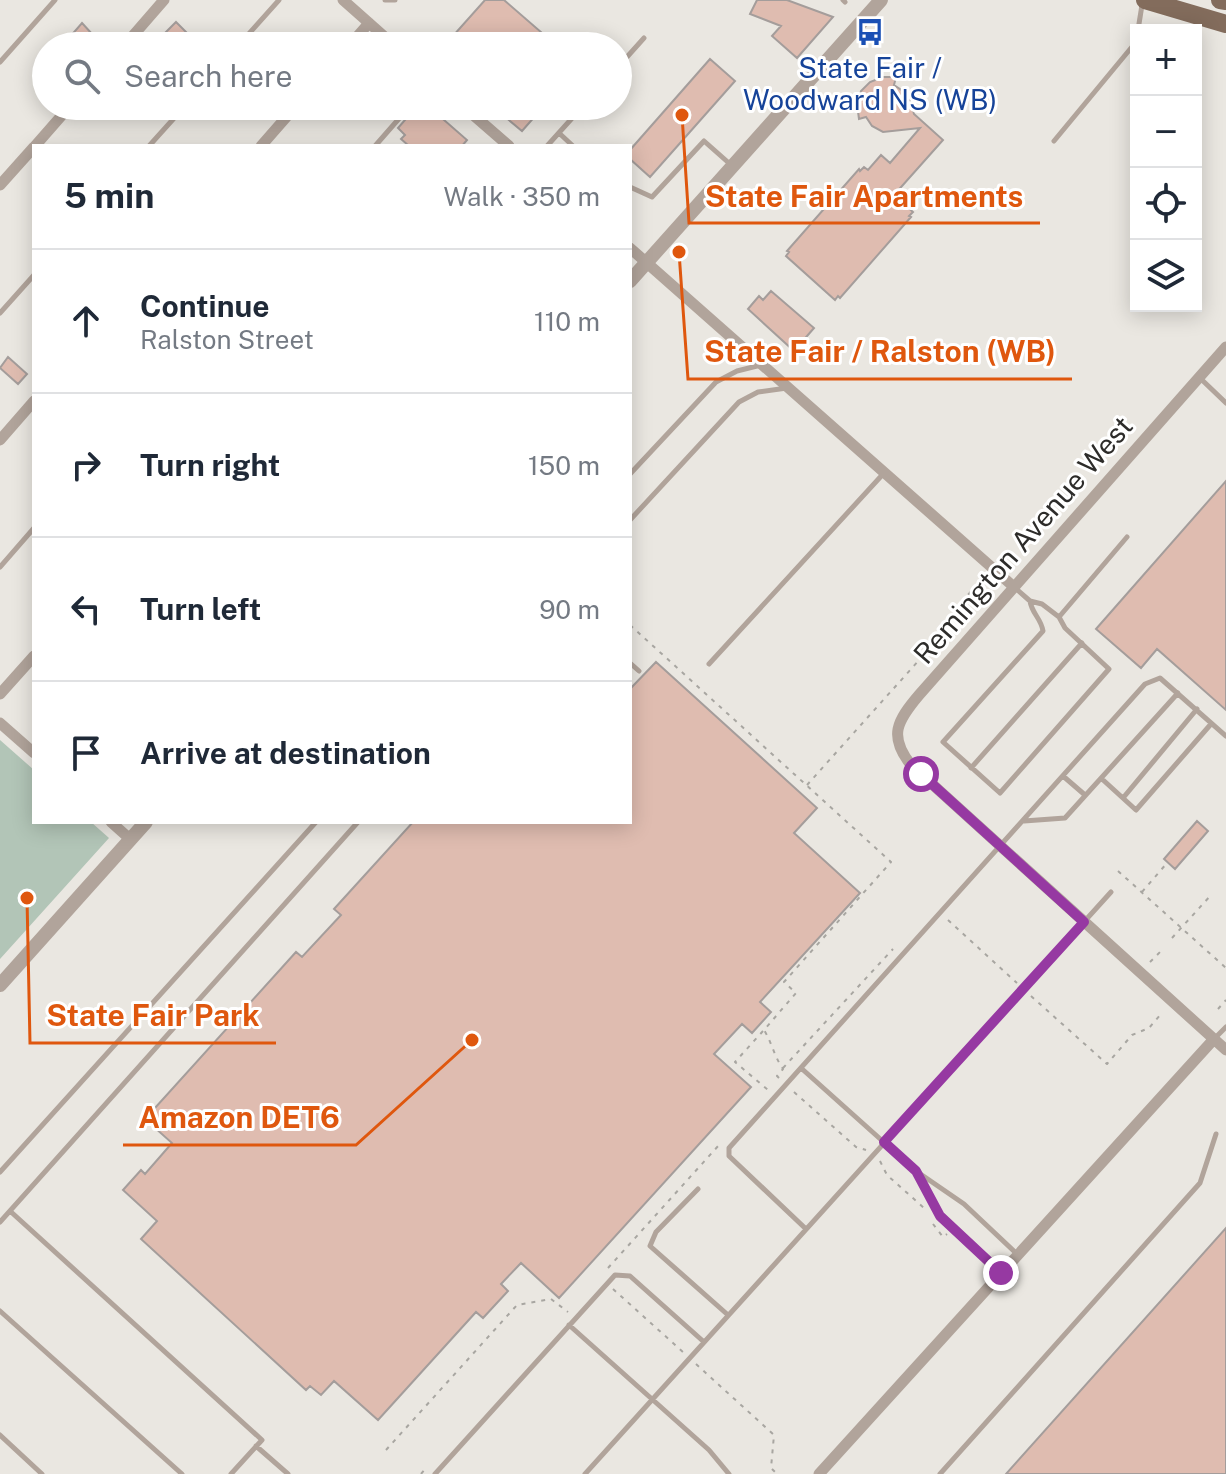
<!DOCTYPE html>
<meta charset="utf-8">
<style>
:root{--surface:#fff;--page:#f2f2f3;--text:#1f2937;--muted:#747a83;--line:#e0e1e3}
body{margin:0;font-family:"Public Sans",sans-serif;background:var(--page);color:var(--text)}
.controls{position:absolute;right:24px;top:24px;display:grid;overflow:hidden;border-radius:0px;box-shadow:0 4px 20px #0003}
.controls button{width:72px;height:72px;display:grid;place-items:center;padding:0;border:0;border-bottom:2px solid var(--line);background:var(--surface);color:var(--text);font:40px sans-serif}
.stop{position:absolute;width:24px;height:24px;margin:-18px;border:6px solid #9639a2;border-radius:50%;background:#fff}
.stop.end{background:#9639a2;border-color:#fff;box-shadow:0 2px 8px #0008}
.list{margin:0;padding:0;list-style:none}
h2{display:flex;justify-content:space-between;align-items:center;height:104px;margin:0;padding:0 32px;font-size:34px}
h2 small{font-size:26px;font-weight:400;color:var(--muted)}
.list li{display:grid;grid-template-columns:52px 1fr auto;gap:24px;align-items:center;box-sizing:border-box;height:144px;padding:0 32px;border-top:2px solid var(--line)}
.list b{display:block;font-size:30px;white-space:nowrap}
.list p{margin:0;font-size:26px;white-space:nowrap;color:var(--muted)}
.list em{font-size:26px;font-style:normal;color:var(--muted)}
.icon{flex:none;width:44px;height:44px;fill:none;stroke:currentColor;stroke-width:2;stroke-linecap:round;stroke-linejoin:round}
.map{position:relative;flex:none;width:1226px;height:1474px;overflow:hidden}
.search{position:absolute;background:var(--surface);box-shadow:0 4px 20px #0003;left:32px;top:32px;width:600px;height:88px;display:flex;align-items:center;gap:20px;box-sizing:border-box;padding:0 28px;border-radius:44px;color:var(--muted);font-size:30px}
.panel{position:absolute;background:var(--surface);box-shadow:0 4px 20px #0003;left:32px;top:144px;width:600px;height:680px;border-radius:0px}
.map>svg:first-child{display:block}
.green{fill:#b2c5b7}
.building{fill:#dfbcb0;stroke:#a49d9b;stroke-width:2}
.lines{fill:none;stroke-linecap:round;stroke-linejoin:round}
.path{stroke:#a8a6a1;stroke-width:2;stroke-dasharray:4 6;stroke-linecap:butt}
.service{stroke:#b1a49b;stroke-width:5}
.minor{stroke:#b1a49b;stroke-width:11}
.tertiary{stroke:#b1a49b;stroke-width:14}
.primary{stroke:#836c5c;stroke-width:18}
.route{stroke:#9639a2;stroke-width:10}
.labels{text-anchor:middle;stroke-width:6;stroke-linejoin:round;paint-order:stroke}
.transit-label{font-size:28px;fill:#164399;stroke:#fff}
.street-label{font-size:28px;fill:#2d2c2a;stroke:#fff}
.leader{fill:none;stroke:#df570e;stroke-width:3}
.callout-dot{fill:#df570e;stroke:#fff;stroke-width:3}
.callout-label{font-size:30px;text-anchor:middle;font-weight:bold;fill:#df570e;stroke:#fff;stroke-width:6;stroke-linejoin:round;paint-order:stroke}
</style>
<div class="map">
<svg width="1226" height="1474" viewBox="0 0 1226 1474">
<rect width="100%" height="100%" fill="#eae7e1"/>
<!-- green -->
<path class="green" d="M0 740 34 770V822H91L109 838 0 959Z"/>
<!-- building -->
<path class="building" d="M485 0H504L557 46H444Z
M757 0H787L833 17 797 58 772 36 781 26 750 14Z
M176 22 193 39 186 46H177L164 34Z
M82 23 93 35 83 46H62Z
M710 59 735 81 650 177 630 159V150Z
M883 77H896L894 85 909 95 914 114 943 140 894 195 913 212 909 216 911 217 840 298 838 296 835 300 786 256 789 252 787 251 859 169 860 171 864 167 868 170 881 155 890 163 920 128 883 132 872 126 866 117 859 119 857 104 861 91 870 82Z
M417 106H428L467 140 462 146H409L401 139 405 135 398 128Z
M492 106H544L522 131Z
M771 291 814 328 794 351 748 309 759 296 763 300Z
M8 357 27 374 18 384 0 368Z
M1226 481V710L1157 649 1141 668 1096 629Z
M656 662 817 808 794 833 860 893 760 1002 771 1012 752 1033 742 1024 714 1054 751 1087 559 1298 521 1263 501 1284 508 1291 483 1318 476 1312 378 1420 334 1381 321 1395 310 1386 306 1390 141 1239 157 1221 123 1190 141 1170 145 1174 172 1143 145 1119 296 952 302 957 341 915 334 909 413 822H630V689Z
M1197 821 1208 831 1175 869 1164 859Z
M1226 1228V1474H1006Z"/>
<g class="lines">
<!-- path -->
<path class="path" d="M630 625 891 862 784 982 796 993 764 1030C772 1043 774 1056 783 1069L777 1076 780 1079
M807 785 938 639 954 611 973 589
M1118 871 1226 968
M1142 892 1167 863
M948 920 1017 983
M1172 938 1212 894
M1150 962 1163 949
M1031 996 1107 1064 1132 1035 1149 1028 1161 1014
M1218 1009 1226 1000
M763 1031 735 1062 768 1090
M783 1068 893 949
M794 1092 856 1147 866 1150
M880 1161 887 1175 924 1208
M933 1224 943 1237 947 1234
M608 1268 719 1145
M613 1289 683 1352
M696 1364 774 1435 771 1468 777 1474
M386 1450 517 1305 551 1299 568 1312
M421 1474 426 1468"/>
<!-- service -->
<path class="service" d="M385 0H395
M843 0 845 2
M1138 30 1142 5
M238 46 279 0
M0 62 55 0
M618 67 644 38
M559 133 573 146
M1054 141 1136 42
M149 146 185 106
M375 146 410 106
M547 146 583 106
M630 187 652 197 704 141 730 164
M0 313 34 275
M1201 379 1226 403
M630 474 716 382 737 371 761 365
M630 520 739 402 758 392 787 388
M0 567 34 528
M1014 587 1030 601 1042 604 1059 617 1065 628 1109 669 1000 793 943 742 1043 631C1041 618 1032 614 1030 601
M1059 617 1127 537
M630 663 639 671
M709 664 884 473
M971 768 1082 643
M1063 776 1085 795
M1102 779 1136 810 1211 724
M1123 798 1197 709
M1024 821 1065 818 1178 693
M1215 1038 1226 1027
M801 1068 916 1171 964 1204 1018 1255
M0 1172 316 822
M917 1172 940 1216 1001 1273
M698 1189 656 1232 650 1246 728 1315
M10 1211 262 1440 231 1474
M0 1222 358 822
M806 1229 729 1156V1148L1145 684 1160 678 1226 736
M0 1311 182 1474
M569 1325 709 1450 729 1474
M0 1435 42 1474
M256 1446 288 1474
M435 1474 615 1275 630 1276 704 1342
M585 1474 1111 892
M940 1474 1200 1183 1216 1134"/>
<!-- minor -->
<path class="minor" d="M343 0 395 46
M124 46 164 0
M349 46 369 23
M463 106 509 146
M35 146 70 106
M261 146 296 106
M0 185 34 147
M630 248 1014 587
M1226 347 919 695C897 721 888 736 911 765L1226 1050
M0 440 34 401
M0 694 34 656
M0 723 34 753
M111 822 130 839
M819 1474 1214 1039"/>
<!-- tertiary -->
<path class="tertiary" d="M630 281 881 0
M0 985 146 822"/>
<!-- primary -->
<path class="primary" d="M1145 0 1226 24
M1220 0 1226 1"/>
</g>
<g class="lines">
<!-- route -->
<path class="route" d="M921 774 1084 922 884 1142 916 1171 940 1216 1001 1273"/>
</g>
<!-- icons -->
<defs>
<g id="bus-bare" transform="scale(2.16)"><path d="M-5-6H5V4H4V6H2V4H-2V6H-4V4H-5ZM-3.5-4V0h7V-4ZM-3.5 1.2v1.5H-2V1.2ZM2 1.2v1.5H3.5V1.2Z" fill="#1a4fb4" stroke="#fff" stroke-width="2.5" paint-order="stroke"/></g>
</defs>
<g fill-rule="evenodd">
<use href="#bus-bare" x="870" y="32"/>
</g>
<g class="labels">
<!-- transit labels -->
<g class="transit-label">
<text x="870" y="78">State Fair /<tspan x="870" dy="32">Woodward NS (WB)</tspan></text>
</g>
<!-- street labels -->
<g class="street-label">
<text transform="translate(1023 540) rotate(-49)" y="10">Remington Avenue West</text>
</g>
</g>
<!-- callouts -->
<path class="leader" d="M682 115L689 223H1040M679 252L688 379H1072M27 898L30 1043H276M472 1040L356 1145H123"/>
<g class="callout-dot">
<circle cx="682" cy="115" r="8"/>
<circle cx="679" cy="252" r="8"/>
<circle cx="27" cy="898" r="8"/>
<circle cx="472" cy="1040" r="8"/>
</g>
<g class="callout-label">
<text x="864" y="207">State Fair Apartments</text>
<text x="880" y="362">State Fair / Ralston (WB)</text>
<text x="153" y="1026">State Fair Park</text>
<text x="239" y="1128">Amazon DET6</text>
</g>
</svg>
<div class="controls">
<button>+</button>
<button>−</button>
<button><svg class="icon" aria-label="locate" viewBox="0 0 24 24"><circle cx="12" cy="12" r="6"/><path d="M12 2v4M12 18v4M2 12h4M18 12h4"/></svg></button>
<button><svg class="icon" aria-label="layers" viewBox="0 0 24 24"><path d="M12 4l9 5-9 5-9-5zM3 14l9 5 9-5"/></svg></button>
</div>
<div class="stop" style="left:921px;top:774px"></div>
<div class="stop end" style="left:1001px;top:1273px"></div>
<div class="search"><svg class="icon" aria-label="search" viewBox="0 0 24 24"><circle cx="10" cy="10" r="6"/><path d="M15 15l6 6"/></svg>Search here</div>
<section class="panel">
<h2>5 min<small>Walk · 350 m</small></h2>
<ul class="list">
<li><svg class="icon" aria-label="ahead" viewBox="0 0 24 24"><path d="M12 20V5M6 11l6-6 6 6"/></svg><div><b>Continue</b><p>Ralston Street</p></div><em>110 m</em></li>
<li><svg class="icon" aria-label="right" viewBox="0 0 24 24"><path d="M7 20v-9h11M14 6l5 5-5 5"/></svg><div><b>Turn right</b></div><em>150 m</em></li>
<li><svg class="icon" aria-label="left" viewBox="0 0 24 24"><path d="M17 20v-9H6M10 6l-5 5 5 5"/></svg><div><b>Turn left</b></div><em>90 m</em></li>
<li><svg class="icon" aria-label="arrive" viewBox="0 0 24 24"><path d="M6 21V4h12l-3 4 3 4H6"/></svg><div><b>Arrive at destination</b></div></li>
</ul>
</section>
</div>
